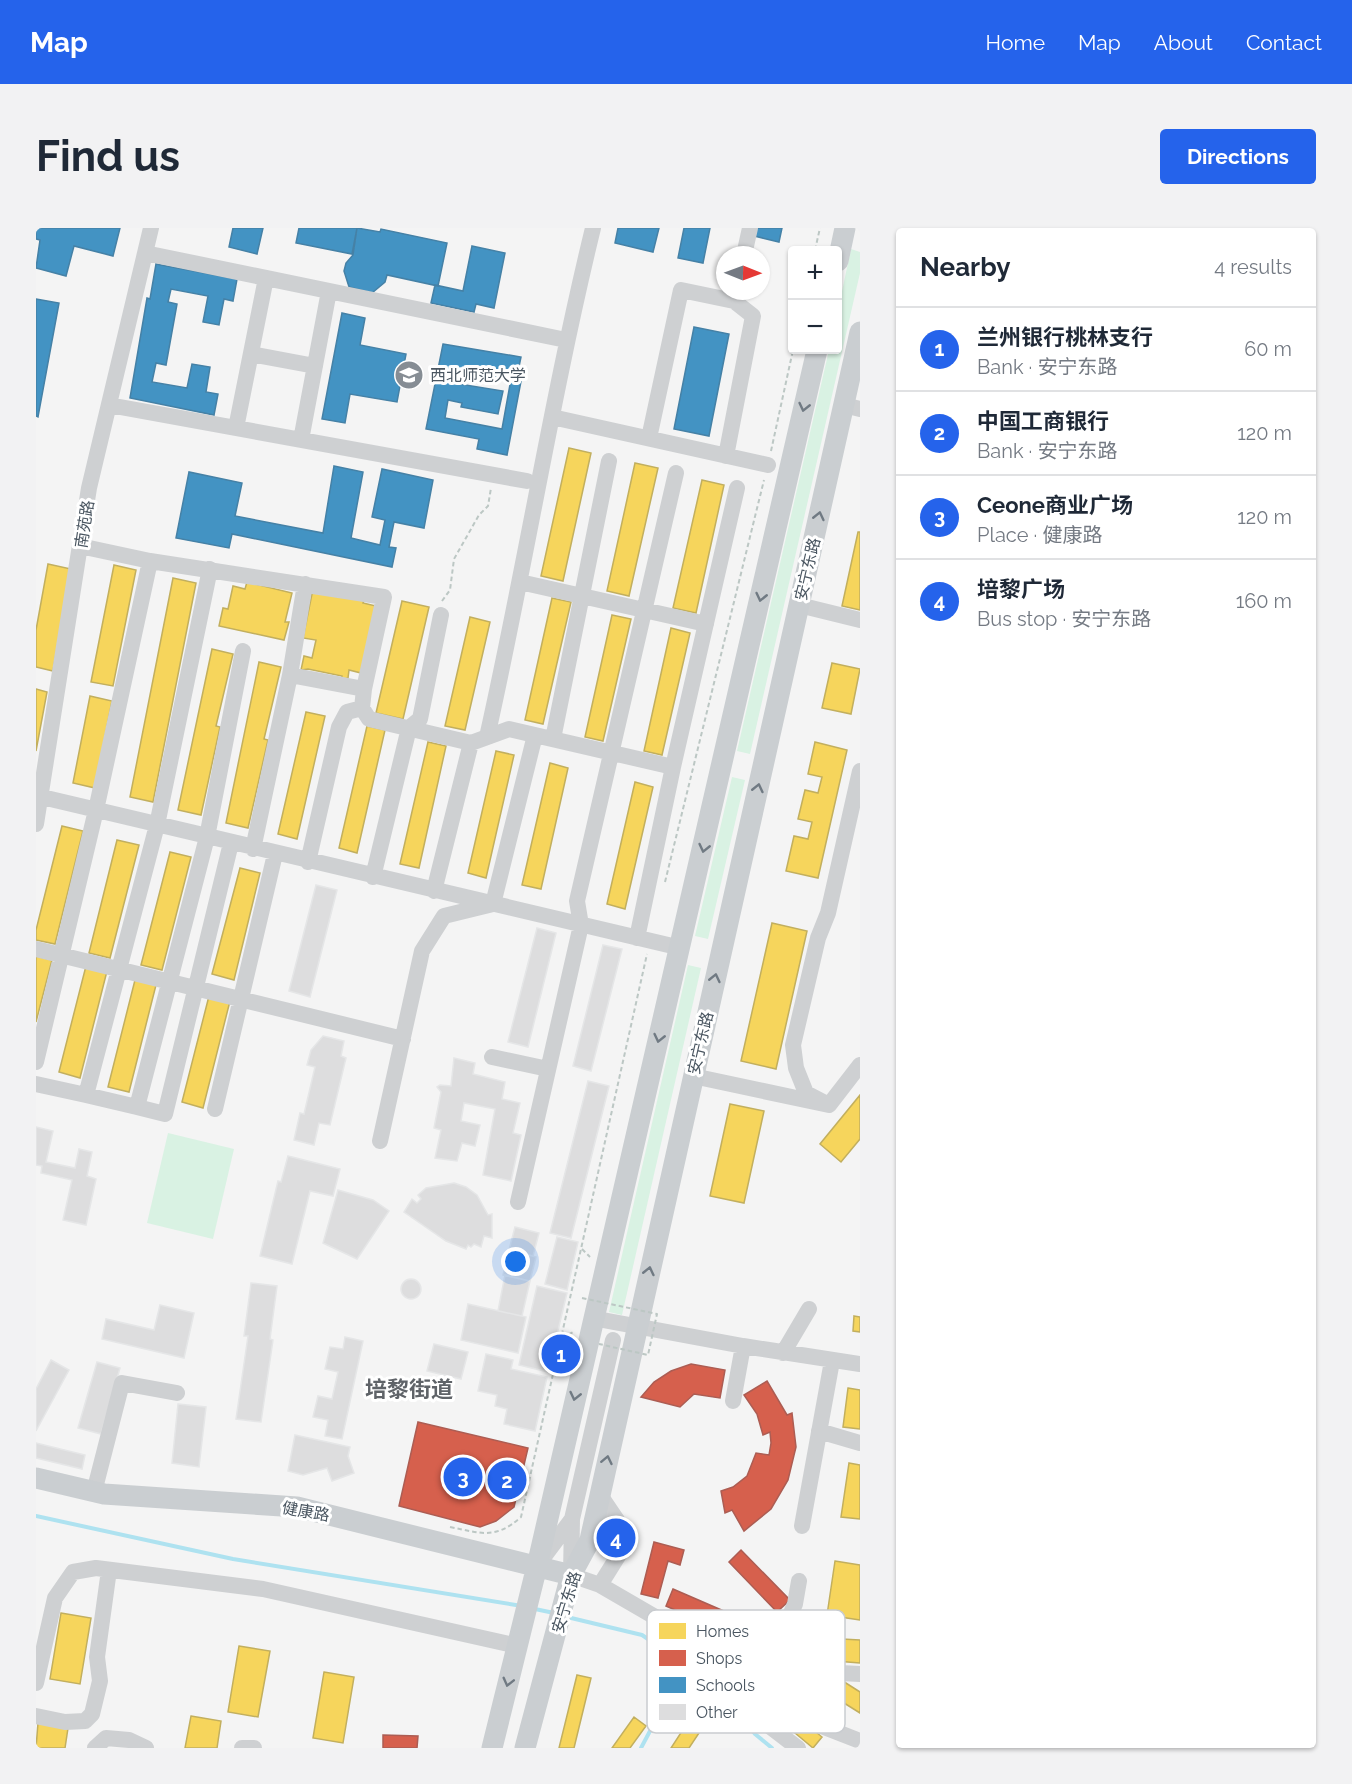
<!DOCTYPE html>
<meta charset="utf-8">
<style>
:root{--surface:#fff;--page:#f2f2f3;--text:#1f2937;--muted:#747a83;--line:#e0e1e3;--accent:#2563eb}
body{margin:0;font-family:Raleway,"Noto Sans SC",sans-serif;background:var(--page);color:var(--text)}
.controls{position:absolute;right:18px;top:18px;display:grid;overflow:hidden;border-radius:6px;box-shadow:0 2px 4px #0004}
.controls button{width:54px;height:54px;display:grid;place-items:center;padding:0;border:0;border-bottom:2px solid var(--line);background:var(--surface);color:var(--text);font:30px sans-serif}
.compass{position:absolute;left:680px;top:18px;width:54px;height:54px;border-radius:50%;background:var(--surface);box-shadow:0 2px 4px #0004;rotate:91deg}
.you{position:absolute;left:480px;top:1034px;width:21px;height:21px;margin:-15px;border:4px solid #fff;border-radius:50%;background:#1a73e8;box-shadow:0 0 0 9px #1a73e833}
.badge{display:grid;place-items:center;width:39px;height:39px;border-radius:50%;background:var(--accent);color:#fff;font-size:20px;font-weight:700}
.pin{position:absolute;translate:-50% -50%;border:3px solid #fff;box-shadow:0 2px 6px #0006}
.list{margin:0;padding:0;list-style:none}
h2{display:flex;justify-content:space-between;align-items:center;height:78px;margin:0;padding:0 24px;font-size:26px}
h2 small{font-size:20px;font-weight:400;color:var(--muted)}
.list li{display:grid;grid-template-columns:39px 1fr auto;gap:18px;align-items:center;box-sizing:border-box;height:84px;padding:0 24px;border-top:2px solid var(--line)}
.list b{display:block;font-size:22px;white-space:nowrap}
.list p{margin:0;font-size:20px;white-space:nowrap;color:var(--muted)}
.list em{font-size:20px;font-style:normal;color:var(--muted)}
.map{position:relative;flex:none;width:824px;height:1520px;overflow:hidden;border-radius:6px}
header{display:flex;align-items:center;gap:36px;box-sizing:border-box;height:84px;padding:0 30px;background:var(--accent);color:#fff}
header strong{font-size:28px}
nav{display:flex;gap:33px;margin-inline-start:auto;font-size:21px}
.intro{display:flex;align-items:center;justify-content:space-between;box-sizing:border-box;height:144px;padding:0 36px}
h1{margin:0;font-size:42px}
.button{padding:15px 27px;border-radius:6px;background:var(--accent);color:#fff;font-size:21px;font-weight:700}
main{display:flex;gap:36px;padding:0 36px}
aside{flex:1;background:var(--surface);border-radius:6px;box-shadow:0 2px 4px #0004}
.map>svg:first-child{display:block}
.green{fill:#d9f2e3}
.homes{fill:#f6d55c;stroke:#c2af5e;stroke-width:1.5}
.shops{fill:#d6604d;stroke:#ac5d53;stroke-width:1.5}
.schools{fill:#4393c3;stroke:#4581a6;stroke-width:1.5;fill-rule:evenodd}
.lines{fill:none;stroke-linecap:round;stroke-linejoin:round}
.stream{stroke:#aee2f0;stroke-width:4}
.building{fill:#ddddde;stroke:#e5e6e7;stroke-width:1.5}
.path{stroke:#bcc7c4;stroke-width:2;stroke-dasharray:4.5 3;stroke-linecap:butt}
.minor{stroke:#ced0d2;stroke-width:16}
.major{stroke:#caced1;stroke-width:21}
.path-bridge{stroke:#bcc7c4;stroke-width:2;stroke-dasharray:4.5 3;stroke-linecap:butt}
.oneway{stroke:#707a83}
.labels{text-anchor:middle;stroke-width:6;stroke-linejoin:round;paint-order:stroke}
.poi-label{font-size:16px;fill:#4a5661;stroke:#fff;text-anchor:start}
.street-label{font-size:16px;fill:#4a5661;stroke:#fff}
.district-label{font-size:22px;font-weight:bold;fill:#5f6368;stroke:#fff}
.key{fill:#fff;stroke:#c9ccd0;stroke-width:1.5}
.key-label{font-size:16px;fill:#4a5661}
</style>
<header>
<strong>Map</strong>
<nav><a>Home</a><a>Map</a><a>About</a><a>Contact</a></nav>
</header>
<div class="intro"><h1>Find us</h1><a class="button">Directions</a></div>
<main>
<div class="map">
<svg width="824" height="1520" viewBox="0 0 824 1520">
<rect width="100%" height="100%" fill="#f4f4f4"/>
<!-- green -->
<path class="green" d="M815 21 824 24V45L714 526 701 523 793 122H802V82Z
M696 549 709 552 672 711 659 708Z
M652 737 665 740 586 1087 573 1084Z
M132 905 198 921 177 1011 111 995Z"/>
<!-- homes -->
<path class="homes" d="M533 220 555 225 527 353 505 348Z
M599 235 622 240 593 368 571 363Z
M666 252 688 257 660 385 637 380Z
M822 304H824V382L806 378Z
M12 336 35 341 17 443 0 439V402Z
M78 337 100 342 77 458 55 454Z
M137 350 160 355 117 574 94 569Z
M211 354 256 365 249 394H253L248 412 183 398 187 380 192 381 197 358 209 361Z
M277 361 328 372 327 375 340 378 325 445 313 442 312 450 305 452 306 448 272 441 265 442 268 428 276 430 280 412 267 410Z
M516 370 535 374 507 496 489 492Z
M366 373 393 379 367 491 340 485Z
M576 387 595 391 567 513 549 509Z
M434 389 454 394 429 502 409 498Z
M635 400 654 405 626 527 608 523Z
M176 421 197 426 180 498 184 499 165 587 142 582Z
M223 434 245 439 228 511 232 512 212 600 190 595Z
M796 435 824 441 815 486 786 480Z
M0 461 11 464 0 523Z
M54 468 76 473 59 560 37 555Z
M270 484 289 488 261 611 242 606Z
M331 498 349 502 321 625 303 620Z
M392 514 410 518 383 640 364 636Z
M779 514 811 522 782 650 750 643 758 608 772 611 776 594 762 591 769 562 782 565 786 549 772 546Z
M460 523 478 527 450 650 432 645Z
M514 535 532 540 505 661 486 657Z
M599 554 617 559 589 681 571 676Z
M26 598 47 603 19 716 0 712V702Z
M81 612 103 617 74 730 53 725Z
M134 624 155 629 126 742 105 737Z
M204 640 224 645 198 752 176 746Z
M736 695 771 703 740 841 705 833Z
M0 728 16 732 0 794Z
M50 738 71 743 44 850 23 844Z
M99 752 120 757 93 864 72 859Z
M173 768 194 773 167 880 146 874Z
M824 867V911L805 934 784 916Z
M694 876 728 883 708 975 674 968Z
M818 1088 824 1089V1104L817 1103Z
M812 1160 824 1162V1201L807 1199Z
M813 1235 824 1237V1291L805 1289Z
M799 1333 824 1337V1392L791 1387Z
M25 1385 55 1390 44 1456 14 1451Z
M788 1410 824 1412V1435L787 1432Z
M203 1418 234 1423 222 1489 192 1484Z
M288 1444 318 1449 307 1515 277 1510Z
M541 1447 555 1450 538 1520H523Z
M802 1450 824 1464V1485L792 1465Z
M738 1469 786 1509 777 1520 729 1480Z
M155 1488 185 1493 181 1520H149Z
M598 1489 610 1498 594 1520H576Z
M2 1495 32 1500 29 1520H0Z
M650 1497 663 1505 653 1520H635Z"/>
<!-- shops -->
<path class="shops" d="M655 1136 689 1142 684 1170 658 1166 644 1179 605 1169 618 1154 635 1143Z
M731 1153 751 1187 756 1185 760 1219 752 1252 735 1281 708 1303 696 1282 689 1285 685 1263 697 1259 711 1248 720 1225 733 1227 735 1215 734 1204 727 1207 721 1186 708 1167Z
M382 1194 492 1220 478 1279 460 1293 444 1299 363 1278Z
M618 1314 648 1322 644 1337 632 1333 622 1370 605 1366Z
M705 1322 754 1372 741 1384 693 1334Z
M637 1361 690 1384 683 1401 630 1378Z
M347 1507 382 1508 381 1520H347Z"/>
<!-- schools -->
<path class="schools" d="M0 0H84L77 28 38 18 30 48 0 40 4 12 0 11Z
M197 0H227L221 26 193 19Z
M263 0H321L316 26 260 15Z
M321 0 344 4 345 1 411 15 402 58 351 47 349 54 336 65 313 59 308 43 310 35 317 27Z
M582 0H623L617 24 579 15Z
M648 0H674L667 35 642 30Z
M715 0H746L743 14 714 7Z
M436 18 469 25 458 80 440 76 438 84 395 75 399 57 427 63Z
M120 36 201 51 197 73 188 71 183 97 167 94 172 68 135 61 132 74 141 76 130 137 120 135 116 154 151 160 156 136 174 139 170 164 182 166 178 187 94 170 111 70 114 71Z
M0 71 23 75 2 189 0 188Z
M306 85 329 90 324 117 370 126 361 174 314 166 309 195 286 191Z
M658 99 693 106 673 208 638 201Z
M407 116 485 129 481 148H486L471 227 441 221 443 211 390 201ZM420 140 442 144 440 152 453 154 454 147 475 151 466 201 409 190 412 172 426 175 425 179 462 186 467 163 417 155Z
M298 238 327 244 315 310 344 317 349 292 336 289 346 241 397 252 388 300 358 294 353 319 360 320 356 339 196 306 193 320 140 310 153 244 206 255 199 288 287 305Z"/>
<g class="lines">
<!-- stream -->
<path class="stream" d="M0 1288 197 1331 486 1378
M499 1381 518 1385
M531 1389 606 1407 674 1453 719 1506 736 1520
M605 1520 622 1488 642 1431"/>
</g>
<!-- building -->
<path class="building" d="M280 657 301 662 274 769 253 763Z
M501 700 520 705 492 819 472 814Z
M567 717 586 721 555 843 537 838Z
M287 808 308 813 305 828 310 830 294 897 283 895 278 917 258 912 264 885 268 886 279 839 271 837 275 822Z
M418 830 439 835 437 846 469 854 466 871 484 875 477 905 485 907 475 953 447 947 459 881 428 875 425 893 444 897 439 918 426 915 421 933 399 930 405 902 398 900 405 864 401 859 404 857 415 858Z
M552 853 573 858 535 1010 514 1005Z
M0 899 17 903 10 934 39 940 43 921 56 924 51 948 60 951 50 997 27 992 36 952 5 945 6 938 0 937Z
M252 928 304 941 297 968 274 963 256 1036 224 1028 242 953 245 954Z
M418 955 430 959 441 967 452 987 456 986V1010L448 1008 445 1019 438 1016 435 1019 432 1017 430 1021 410 1013 368 984 376 971 381 975 385 971 382 967 390 960Z
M302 962 337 972 353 983 321 1031 287 1015Z
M479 999 503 1005 497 1028 473 1022Z
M521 1009 542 1014 531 1062 509 1056Z
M473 1022 500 1029 494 1053 467 1047Z
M469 1047 494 1053 486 1088 462 1083Z
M365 1061a10 10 0 1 1 20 0a10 10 0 1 1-20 0Z
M215 1055 241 1058 234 1111 237 1112 225 1194 200 1191 212 1108H208Z
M501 1058 531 1065 512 1144 483 1137Z
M432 1076 490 1089 482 1125 425 1112Z
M124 1077 158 1085 148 1130 66 1111 70 1091 118 1102Z
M309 1109 327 1113 306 1211 289 1208 292 1192 277 1189 282 1168 296 1171 302 1144 289 1141 294 1119 307 1121Z
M398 1116 432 1124 425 1151 391 1143Z
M450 1126 477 1132 475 1141 511 1149 499 1203 468 1196 471 1181 459 1178 461 1167 442 1163Z
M15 1132 33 1142 0 1203V1161Z
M61 1134 84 1140 65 1206 42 1200Z
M142 1176 170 1179 163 1239 136 1235Z
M259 1207 314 1219 312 1228 318 1245 296 1253 291 1240 267 1247 252 1243Z
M0 1215 49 1227 46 1241 0 1230Z"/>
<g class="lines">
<!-- path -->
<path class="path" d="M779 22 784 0
M735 223 757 122
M406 373 414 362 418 331 443 287 452 278 455 260
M629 654 728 252
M546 1021 554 1029
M526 1110 537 1104
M414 1299C445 1305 459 1312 485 1289L611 726"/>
<!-- minor -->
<path class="minor" d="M109 25 530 112
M708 27 714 0
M215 126 279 138
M73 177 491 253
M808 177 824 181
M516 189 732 237
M200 200 230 50
M613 210 645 62 698 73 717 88 690 228
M265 212 293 63
M44 318 114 333 348 369 328 461 326 480 333 491 435 515 473 501 637 539 601 710
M484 354 670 396
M763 377 824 392
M254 447 269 356
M451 509C489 340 516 168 557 0
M517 511 573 233
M637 539 701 260
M6 569 645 720
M0 596 53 260 115 0
M195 615 129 886 101 879 171 609 207 423
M217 621 254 447 328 461
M272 634 303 499 311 484 326 480
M337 649 373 500 384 491 405 387
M398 663 435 515
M0 721 367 811
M456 829 512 841
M0 834 60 582 114 333
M657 848 793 877 824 837
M0 856 50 867
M793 877 770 865 760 840 757 817 782 710 792 685 824 543
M101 879 50 867 121 597 174 341
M179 881 239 626
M344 913 386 723 408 688 457 676 499 507
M482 974 545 697 541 673 640 245
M556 1090 707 1118 824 1136
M577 1112 536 1291 535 1347 564 1357 645 1404 695 1453 724 1491 762 1520
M747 1125 773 1081
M697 1173 707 1118
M783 1203 824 1215
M58 1264 86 1155 141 1165
M564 1267 587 1301 584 1325 564 1357
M766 1298 796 1133
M504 1334 536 1291
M713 1447 783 1497 824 1513
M690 1448 751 1394 759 1376 763 1353
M0 1455 19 1370 37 1344 60 1340 227 1361 482 1418
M698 1457 729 1435 767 1417 785 1444 824 1446
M0 1488 29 1494 49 1493 56 1486 64 1453 61 1429 73 1342
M59 1520 70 1510 93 1512 110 1520
M206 1520H218"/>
<!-- major -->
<path class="major" d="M802 33 809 0
M0 1250 68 1266 261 1279 535 1347
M456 1520 501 1338 781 122
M489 1520 535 1347 554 1312 824 104"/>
<!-- path-bridge -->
<path class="path-bridge" d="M546 1070 621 1086 612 1127 563 1116"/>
</g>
<!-- one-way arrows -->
<defs><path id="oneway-chevron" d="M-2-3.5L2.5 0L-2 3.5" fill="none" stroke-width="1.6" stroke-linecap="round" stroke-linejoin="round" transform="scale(1.5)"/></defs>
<g class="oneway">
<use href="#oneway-chevron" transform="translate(768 179) rotate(103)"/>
<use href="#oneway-chevron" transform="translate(783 288) rotate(-77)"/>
<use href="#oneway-chevron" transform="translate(725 369) rotate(103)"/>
<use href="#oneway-chevron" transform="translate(722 560) rotate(-77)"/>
<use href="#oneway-chevron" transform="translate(668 620) rotate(103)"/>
<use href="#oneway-chevron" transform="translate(679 750) rotate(-77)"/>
<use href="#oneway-chevron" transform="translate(623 810) rotate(103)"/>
<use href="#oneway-chevron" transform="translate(613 1043) rotate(-77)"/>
<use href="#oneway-chevron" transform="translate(539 1168) rotate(103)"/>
<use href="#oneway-chevron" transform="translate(571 1232) rotate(-78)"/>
<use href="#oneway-chevron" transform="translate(472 1454) rotate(104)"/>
</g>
<!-- icons -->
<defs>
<g id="university-disc" transform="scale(1.5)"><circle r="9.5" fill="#868d94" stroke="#fff"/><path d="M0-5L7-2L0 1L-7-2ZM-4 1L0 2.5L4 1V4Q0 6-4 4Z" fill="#fff"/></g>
</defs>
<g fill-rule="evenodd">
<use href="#university-disc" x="373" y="147"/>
</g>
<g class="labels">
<!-- poi labels -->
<g class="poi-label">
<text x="394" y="153">西北师范大学</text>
</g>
<!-- street labels -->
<g class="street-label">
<text transform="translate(48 296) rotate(-81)" y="6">南苑路</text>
<text transform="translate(771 341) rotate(-77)" y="6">安宁东路</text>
<text transform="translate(664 815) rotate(-77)" y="6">安宁东路</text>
<text transform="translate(270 1283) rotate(10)" y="6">健康路</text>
<text transform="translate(530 1374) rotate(-73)" y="6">安宁东路</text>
</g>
<!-- district labels -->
<g class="district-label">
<text x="373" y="1169">培黎街道</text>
</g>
</g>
<!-- legend -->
<rect x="611" y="1382" width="198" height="123" rx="9" class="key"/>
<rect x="623" y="1395" width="27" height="16" fill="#f6d55c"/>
<rect x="623" y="1422" width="27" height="16" fill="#d6604d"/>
<rect x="623" y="1449" width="27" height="16" fill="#4393c3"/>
<rect x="623" y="1476" width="27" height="16" fill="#ddddde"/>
<g class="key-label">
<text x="660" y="1409">Homes</text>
<text x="660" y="1436">Shops</text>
<text x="660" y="1463">Schools</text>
<text x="660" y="1490">Other</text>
</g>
</svg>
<div class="controls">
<button>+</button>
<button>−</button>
</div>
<svg class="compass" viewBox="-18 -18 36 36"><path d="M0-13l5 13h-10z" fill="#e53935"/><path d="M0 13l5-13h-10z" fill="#747a83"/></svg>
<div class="you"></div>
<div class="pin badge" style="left:525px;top:1126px">1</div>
<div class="pin badge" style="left:471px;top:1252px">2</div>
<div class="pin badge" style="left:427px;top:1249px">3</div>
<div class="pin badge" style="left:580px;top:1310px">4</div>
</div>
<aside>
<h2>Nearby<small>4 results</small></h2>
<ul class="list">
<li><span class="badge">1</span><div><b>兰州银行桃林支行</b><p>Bank · 安宁东路</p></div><em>60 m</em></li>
<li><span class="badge">2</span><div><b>中国工商银行</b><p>Bank · 安宁东路</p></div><em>120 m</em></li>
<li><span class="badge">3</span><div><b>Ceone商业广场</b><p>Place · 健康路</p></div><em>120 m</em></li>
<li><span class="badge">4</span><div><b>培黎广场</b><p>Bus stop · 安宁东路</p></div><em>160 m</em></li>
</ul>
</aside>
</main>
